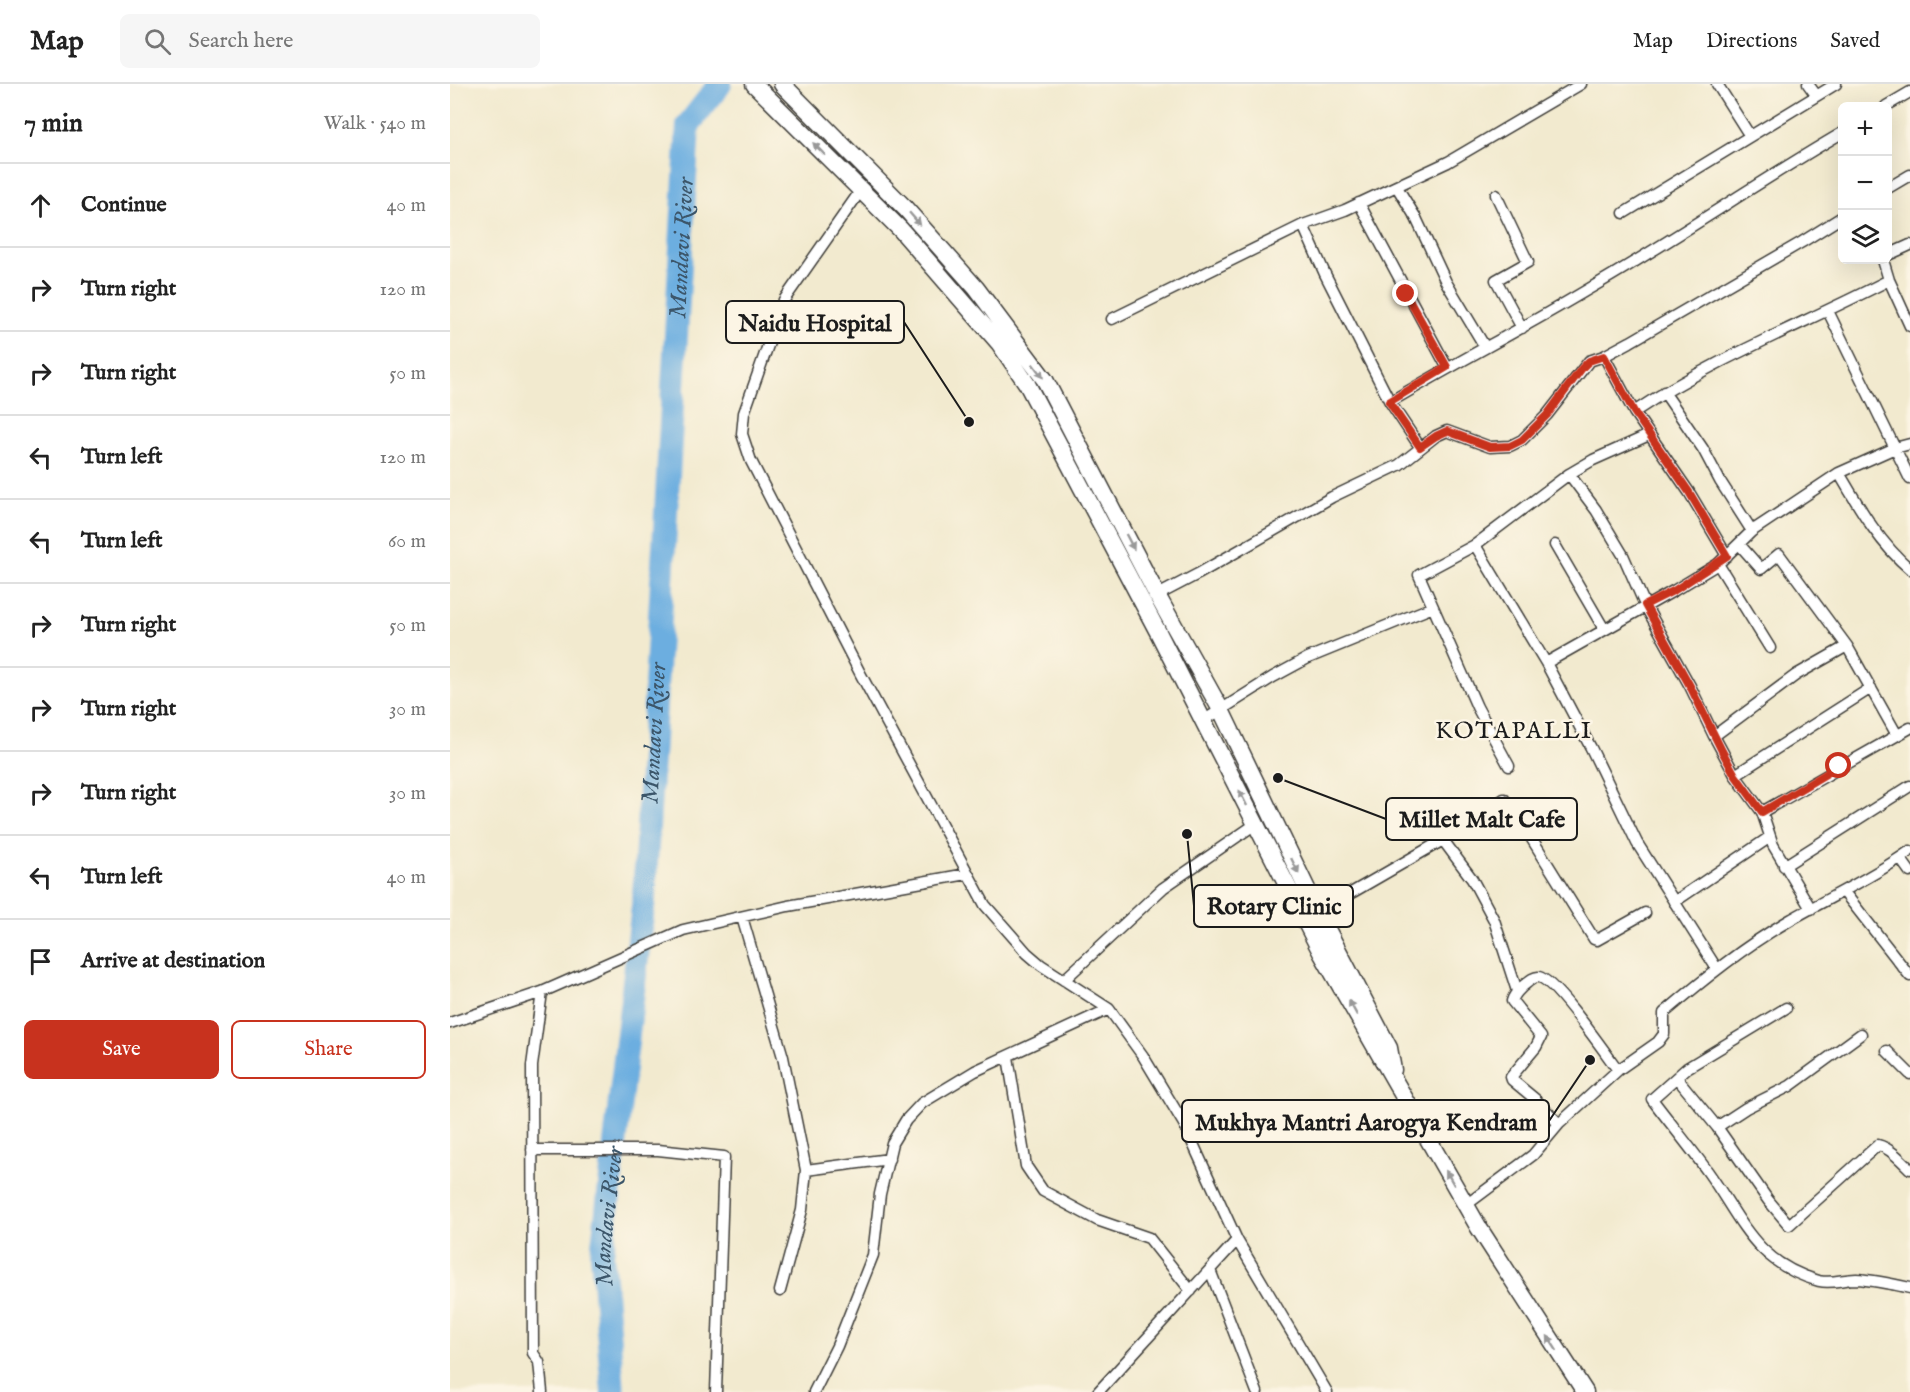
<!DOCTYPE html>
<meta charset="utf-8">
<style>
:root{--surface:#fff;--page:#f6f6f6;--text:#222;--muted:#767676;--line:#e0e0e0;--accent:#c8321e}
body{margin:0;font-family:"IM FELL English",serif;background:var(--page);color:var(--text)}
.controls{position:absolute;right:18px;top:18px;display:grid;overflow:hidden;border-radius:9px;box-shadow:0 6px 24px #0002}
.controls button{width:54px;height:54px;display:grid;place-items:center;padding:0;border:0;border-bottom:2px solid var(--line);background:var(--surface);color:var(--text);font:30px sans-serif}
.stop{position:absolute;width:18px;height:18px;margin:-14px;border:4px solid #c8321e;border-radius:50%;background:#fff}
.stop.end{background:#c8321e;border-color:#fff;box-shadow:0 2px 6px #0008}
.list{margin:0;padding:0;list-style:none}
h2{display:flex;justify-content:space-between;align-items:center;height:78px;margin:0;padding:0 24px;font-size:26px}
h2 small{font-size:20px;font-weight:400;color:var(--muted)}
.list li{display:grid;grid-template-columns:39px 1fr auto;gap:18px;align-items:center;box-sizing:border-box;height:84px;padding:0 24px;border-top:2px solid var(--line)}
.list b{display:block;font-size:22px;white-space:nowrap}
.list em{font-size:20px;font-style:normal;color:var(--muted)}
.actions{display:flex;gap:12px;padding:18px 24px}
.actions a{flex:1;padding:14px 0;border:2px solid var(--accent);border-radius:9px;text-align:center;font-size:21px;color:var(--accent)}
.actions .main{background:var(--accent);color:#fff}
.icon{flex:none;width:33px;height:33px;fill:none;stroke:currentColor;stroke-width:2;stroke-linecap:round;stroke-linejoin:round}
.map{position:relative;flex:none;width:1460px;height:1308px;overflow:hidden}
header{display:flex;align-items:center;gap:36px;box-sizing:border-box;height:84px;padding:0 30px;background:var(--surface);border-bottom:2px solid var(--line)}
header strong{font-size:28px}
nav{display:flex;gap:33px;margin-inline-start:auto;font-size:21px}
.search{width:420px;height:54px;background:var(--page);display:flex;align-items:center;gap:15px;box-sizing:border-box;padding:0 21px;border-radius:9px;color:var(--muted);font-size:22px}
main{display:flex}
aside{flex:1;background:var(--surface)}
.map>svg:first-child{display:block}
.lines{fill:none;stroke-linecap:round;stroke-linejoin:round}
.river{stroke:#6caee0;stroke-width:24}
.minor-casing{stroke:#3c3b37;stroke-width:13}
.primary-casing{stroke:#3c3b37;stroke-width:19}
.minor{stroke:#fff;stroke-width:10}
.primary{stroke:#fff;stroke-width:16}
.oneway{fill:#999}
.route{stroke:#c8321e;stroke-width:8}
.labels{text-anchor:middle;stroke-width:5;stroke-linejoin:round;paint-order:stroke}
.water-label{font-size:24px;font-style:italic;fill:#3c566a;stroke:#fcf5e5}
.neighbourhood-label{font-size:24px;letter-spacing:1.5px;fill:#1c1c1c;stroke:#fcf5e5}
.leader{fill:none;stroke:#1c1c1c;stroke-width:2}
.callout-dot{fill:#1c1c1c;stroke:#fcf5e5;stroke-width:2}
.callout{fill:#fcf5e5;stroke:#1c1c1c;stroke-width:2}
.callout-label{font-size:24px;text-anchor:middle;font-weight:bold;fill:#1c1c1c}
</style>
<header>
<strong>Map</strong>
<div class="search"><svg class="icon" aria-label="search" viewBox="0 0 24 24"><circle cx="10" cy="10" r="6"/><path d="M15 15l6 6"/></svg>Search here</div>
<nav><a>Map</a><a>Directions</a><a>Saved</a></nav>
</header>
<main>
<aside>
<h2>7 min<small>Walk · 540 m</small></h2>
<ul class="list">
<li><svg class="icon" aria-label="ahead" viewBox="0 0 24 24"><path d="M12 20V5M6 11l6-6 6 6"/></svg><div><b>Continue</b></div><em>40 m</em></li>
<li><svg class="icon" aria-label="right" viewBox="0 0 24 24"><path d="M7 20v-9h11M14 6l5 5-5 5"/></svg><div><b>Turn right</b></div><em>120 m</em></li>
<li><svg class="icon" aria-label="right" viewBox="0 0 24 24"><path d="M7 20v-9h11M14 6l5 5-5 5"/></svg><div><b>Turn right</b></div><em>50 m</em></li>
<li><svg class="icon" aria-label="left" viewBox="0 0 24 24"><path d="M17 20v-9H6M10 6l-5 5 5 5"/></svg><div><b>Turn left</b></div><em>120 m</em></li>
<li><svg class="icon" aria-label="left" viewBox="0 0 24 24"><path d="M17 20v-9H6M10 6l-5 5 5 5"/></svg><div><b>Turn left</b></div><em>60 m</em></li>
<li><svg class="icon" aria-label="right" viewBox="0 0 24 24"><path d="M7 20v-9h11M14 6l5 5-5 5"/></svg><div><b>Turn right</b></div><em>50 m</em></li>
<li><svg class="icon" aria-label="right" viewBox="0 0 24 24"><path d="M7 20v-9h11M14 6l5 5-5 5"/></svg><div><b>Turn right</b></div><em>30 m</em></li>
<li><svg class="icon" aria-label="right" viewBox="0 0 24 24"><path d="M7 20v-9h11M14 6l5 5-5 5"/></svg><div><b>Turn right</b></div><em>30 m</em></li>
<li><svg class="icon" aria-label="left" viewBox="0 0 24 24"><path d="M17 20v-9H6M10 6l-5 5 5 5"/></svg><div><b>Turn left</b></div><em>40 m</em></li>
<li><svg class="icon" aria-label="arrive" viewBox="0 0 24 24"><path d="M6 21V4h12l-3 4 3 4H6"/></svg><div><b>Arrive at destination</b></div></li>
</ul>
<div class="actions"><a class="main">Save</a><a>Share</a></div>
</aside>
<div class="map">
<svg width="1460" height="1308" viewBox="0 0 1460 1308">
<rect width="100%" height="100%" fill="#fcf5e5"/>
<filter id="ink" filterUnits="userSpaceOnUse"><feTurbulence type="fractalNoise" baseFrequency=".0167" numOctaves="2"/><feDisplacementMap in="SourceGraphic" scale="12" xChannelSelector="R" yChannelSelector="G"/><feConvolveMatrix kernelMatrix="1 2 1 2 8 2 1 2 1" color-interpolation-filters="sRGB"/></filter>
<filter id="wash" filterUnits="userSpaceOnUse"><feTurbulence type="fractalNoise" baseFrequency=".008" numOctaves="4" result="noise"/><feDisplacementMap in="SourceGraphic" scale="24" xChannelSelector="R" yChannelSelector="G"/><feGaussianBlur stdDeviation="1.35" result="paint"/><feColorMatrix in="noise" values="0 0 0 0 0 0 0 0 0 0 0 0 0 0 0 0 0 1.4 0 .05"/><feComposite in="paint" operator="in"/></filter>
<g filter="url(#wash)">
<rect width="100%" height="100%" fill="#f2eacf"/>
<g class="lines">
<!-- river -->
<path class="river" id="s1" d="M163 1308 152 1170 194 814 238 41 270 0"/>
</g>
</g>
<g filter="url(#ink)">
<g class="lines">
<!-- minor casing -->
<g class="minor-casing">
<path id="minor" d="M1267 0 1300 52
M1358 0 1366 11
M1436 22 1460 8
M947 103 966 134 996 198 1035 263
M1438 104 1460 91
M1046 111 1078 178 1046 196 1072 244
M909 119 997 283
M1174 129 1386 0
M853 141 875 190 940 318 970 363
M1438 171 1460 161
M1433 176 1439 196 1460 242
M1378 227 1460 395
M662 235 853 141 895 126 998 78 1131 0
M1154 272 1184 328 1239 408 1277 472
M1214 308 1253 365 1270 397 1302 447
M940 318C1005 279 1072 245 1137 206 1224 156 1306 99 1392 49
M1184 328C1263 275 1354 240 1439 196
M1389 389C1409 423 1429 459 1460 485
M1119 390 1146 426 1173 471 1195 521 1240 602 1264 652 1285 691 1312 728 1323 761 1361 825
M1289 460 1311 485 1329 470 1397 562 1447 651
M1025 461 1096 579 1141 664 1187 759 1267 885
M1105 461 1154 545
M1268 480 1320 564
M704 513 748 490 882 413 949 381 986 352 997 347 1040 363 1060 362 1072 356 1097 331 1139 277 1154 272 1180 258 1352 158 1392 133
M1096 579 1225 506 1268 480 1302 447 1389 389 1445 364 1460 360
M753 637 823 593 858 574 983 523
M1264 652 1346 591 1397 562
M1059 682 1027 623 969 491 1025 461 1119 390 1143 376 1199 351
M1285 691 1421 604
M1312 728 1460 644
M993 756 1022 795 1044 836 1067 907
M1450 774 1460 788
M1334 782 1460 702
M1394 808 1460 892
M1224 818 1320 753
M863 831 993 756 1054 715 1072 739 1144 855 1147 856 1195 829
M292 833 333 973 356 1086 352 1126 330 1207
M614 896 713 804 807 739
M1336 924 1237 984 1202 1015C1220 1039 1240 1063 1258 1088 1292 1136 1305 1179 1369 1197 1382 1200 1393 1195 1406 1195 1424 1196 1442 1200 1460 1204
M659 925 693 972 734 1040 787 1156 877 1308
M0 939 92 908 233 846 338 822 517 790
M1437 967 1460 990
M558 973 576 1082 593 1107 647 1136 699 1154 741 1207
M1227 994 1267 1043 1318 1116 1339 1141 1428 1061C1440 1064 1451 1076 1460 1085
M1109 1040 1085 1015 1062 996 1061 993 1086 963 1091 953 1062 917C1064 910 1068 907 1073 902 1077 899 1084 892 1089 893 1105 896 1156 970 1168 986
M1267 1043 1296 1024 1340 1002 1411 950
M82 1066H208L274 1073 266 1308
M356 1086 439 1075
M1016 1121 1083 1071 1109 1040 1168 986 1208 958 1214 950V929C1254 895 1295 862 1340 836 1380 813 1422 794 1460 767
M760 1186 807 1308
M92 1308 89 1278 83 1269 82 982 92 908
M364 1308 387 1262 423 1171 430 1110 442 1059 456 1036 472 1019 525 987 659 925 591 881 577 869 535 821 410 589 301 377 292 350 294 329 334 216 411 106
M648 1308 787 1156"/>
</g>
<!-- primary casing -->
<g class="primary-casing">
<path id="primary" d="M304 0 451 146 549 259 577 300 708 548 872 870 1029 1144 1135 1308
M332 0 455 124 526 204 595 296 707 511 771 626 868 828 939 964 943 986"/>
</g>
<!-- minor -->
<use href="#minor" class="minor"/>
<!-- primary -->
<use href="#primary" class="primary"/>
</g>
<!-- one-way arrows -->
<defs><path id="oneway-solid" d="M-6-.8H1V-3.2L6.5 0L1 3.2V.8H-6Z" transform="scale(1.5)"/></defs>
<g class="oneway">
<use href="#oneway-solid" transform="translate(369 65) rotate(-135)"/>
<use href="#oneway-solid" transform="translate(465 135) rotate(49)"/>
<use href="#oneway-solid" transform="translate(588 287) rotate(53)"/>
<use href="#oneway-solid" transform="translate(680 458) rotate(62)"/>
<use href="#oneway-solid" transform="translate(793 714) rotate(-117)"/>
<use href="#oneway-solid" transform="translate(845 782) rotate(64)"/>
<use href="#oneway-solid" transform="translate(903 924) rotate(-119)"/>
<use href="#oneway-solid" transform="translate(1000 1094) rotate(-120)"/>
<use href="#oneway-solid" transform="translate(1102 1259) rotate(-123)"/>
</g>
</g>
<g class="lines" filter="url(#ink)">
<!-- route -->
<path class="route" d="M956 210 997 283 939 318 970 363 986 352 997 347 1040 363 1060 362 1072 356 1097 331 1132 284 1139 277 1154 272 1184 328 1239 408 1277 472 1225 506 1195 521 1240 602 1272 667 1285 691 1312 728 1389 682"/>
</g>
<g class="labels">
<!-- water labels -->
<g class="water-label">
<text dy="8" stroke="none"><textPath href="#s1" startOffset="1148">Mandavi River</textPath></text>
<text dy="8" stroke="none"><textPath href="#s1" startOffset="662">Mandavi River</textPath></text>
<text dy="8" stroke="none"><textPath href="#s1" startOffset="176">Mandavi River</textPath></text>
</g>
<!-- neighbourhood labels -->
<g class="neighbourhood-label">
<text x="1064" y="654">KOTAPALLI</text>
</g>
</g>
<!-- callouts -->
<path class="leader" d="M519 338L454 238M828 694L936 735M737 750L744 822M1140 976L1099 1037"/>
<g class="callout-dot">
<circle cx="519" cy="338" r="6"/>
<circle cx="828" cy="694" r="6"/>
<circle cx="737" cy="750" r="6"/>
<circle cx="1140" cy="976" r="6"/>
</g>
<g class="callout">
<rect x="276" y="217" width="178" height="42" rx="6"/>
<rect x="936" y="714" width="191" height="42" rx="6"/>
<rect x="744" y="801" width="159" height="42" rx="6"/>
<rect x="732" y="1016" width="367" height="42" rx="6"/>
</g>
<g class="callout-label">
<text x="365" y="247">Naidu Hospital</text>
<text x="1032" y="743">Millet Malt Cafe</text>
<text x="824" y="830">Rotary Clinic</text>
<text x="916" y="1046">Mukhya Mantri Aarogya Kendram</text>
</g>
</svg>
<div class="controls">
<button>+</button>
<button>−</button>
<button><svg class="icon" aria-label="layers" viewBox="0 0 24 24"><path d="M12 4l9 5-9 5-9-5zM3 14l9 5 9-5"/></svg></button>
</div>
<div class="stop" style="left:1389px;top:682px"></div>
<div class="stop end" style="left:956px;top:210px"></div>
</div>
</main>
